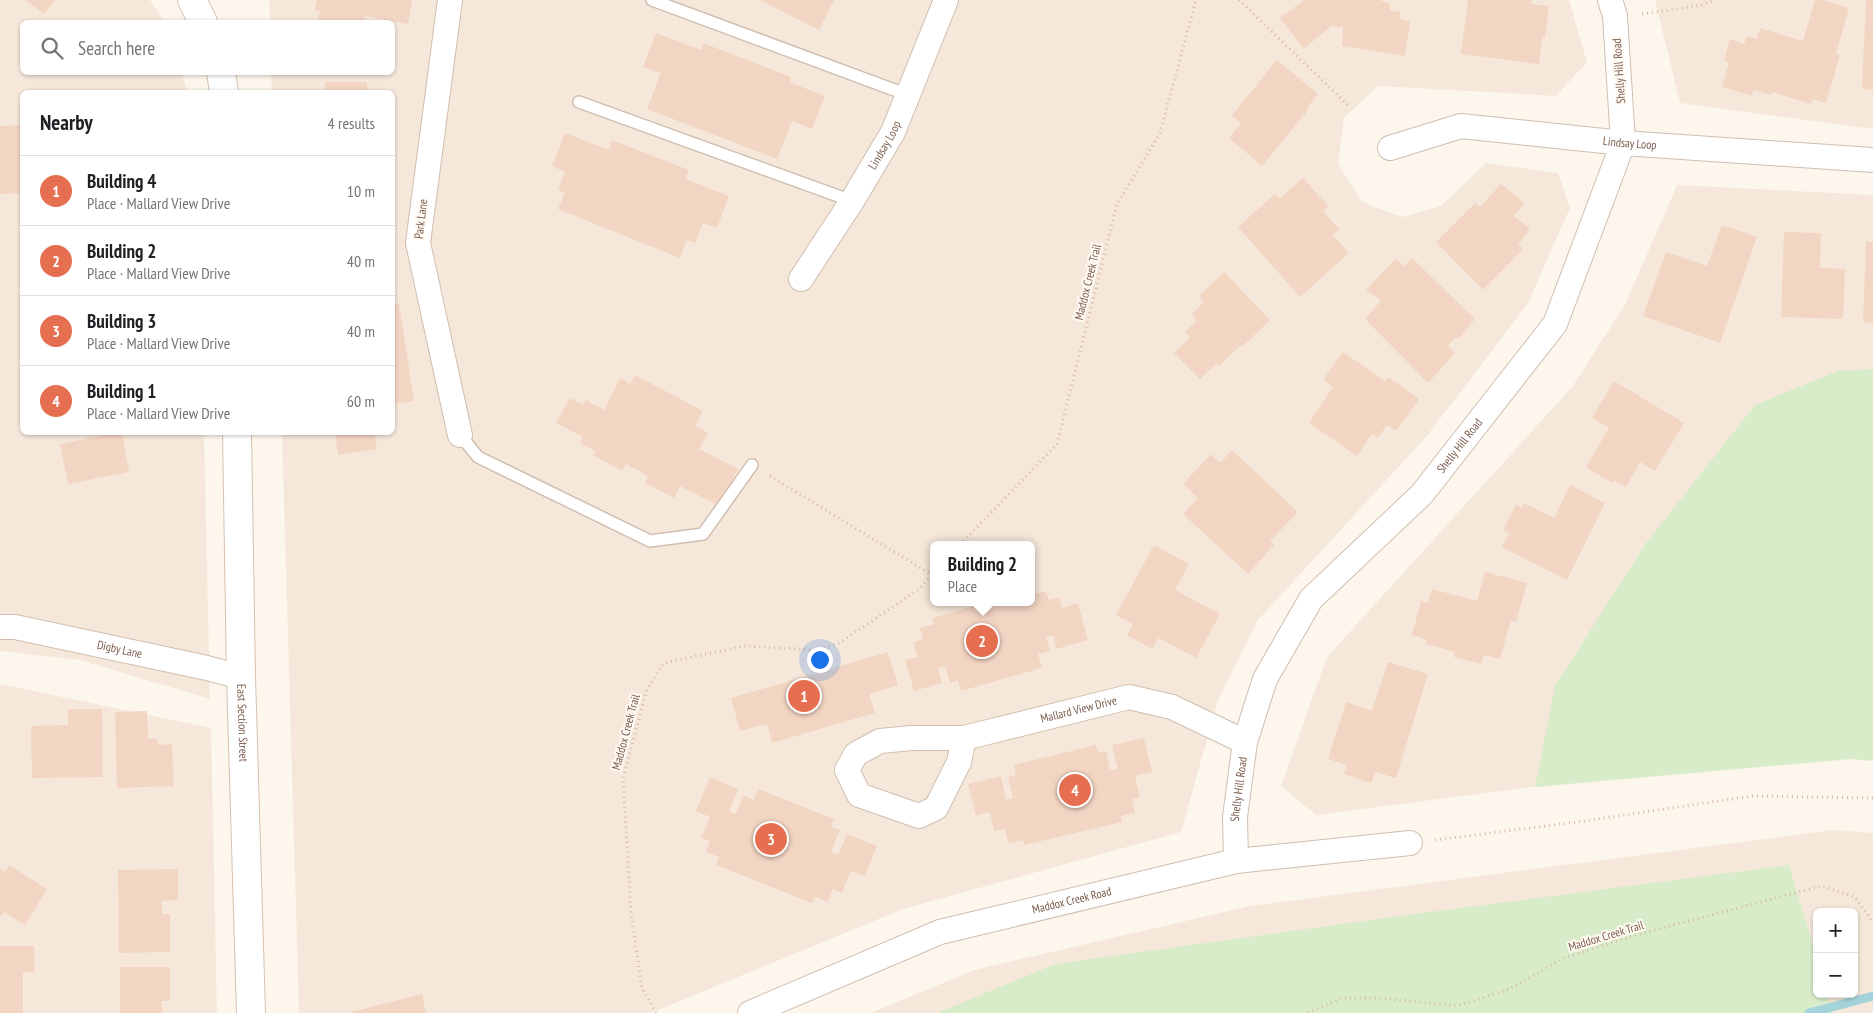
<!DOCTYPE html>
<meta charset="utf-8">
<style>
:root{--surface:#fff;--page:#f6f6f6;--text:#202124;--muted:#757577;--line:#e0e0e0;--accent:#e76f51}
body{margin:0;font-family:"PT Sans Narrow",sans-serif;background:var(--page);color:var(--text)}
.controls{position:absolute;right:15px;bottom:15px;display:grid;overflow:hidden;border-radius:8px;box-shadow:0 1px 4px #0004}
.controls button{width:45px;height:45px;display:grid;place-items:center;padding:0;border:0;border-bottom:1px solid var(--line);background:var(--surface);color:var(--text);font:25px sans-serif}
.you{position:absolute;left:819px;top:659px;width:18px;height:18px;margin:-12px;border:4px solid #fff;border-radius:50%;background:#1a73e8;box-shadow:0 0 0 8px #1a73e833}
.badge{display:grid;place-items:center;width:32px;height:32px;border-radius:50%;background:var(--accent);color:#fff;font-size:16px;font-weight:700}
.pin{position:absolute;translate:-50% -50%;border:2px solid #fff;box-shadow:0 1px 5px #0006}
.popup{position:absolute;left:930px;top:541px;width:105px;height:65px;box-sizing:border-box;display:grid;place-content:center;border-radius:8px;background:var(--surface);filter:drop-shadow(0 1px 4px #0005);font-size:16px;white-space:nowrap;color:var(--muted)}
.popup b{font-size:19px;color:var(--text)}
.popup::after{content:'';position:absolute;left:50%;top:100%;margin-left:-10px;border:10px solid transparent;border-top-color:var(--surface)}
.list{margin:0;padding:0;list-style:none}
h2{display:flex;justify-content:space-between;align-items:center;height:65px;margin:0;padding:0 20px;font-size:21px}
h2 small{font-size:16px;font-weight:400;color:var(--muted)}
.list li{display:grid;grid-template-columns:32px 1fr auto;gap:15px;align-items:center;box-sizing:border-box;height:70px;padding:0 20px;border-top:1px solid var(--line)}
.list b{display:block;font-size:19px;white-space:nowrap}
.list p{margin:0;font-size:16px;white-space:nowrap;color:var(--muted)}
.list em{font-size:16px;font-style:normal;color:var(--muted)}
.icon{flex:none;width:28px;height:28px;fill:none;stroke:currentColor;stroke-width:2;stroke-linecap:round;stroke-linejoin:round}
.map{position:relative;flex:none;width:1873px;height:1013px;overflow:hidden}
.search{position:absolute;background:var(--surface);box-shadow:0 1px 4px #0004;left:20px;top:20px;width:375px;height:55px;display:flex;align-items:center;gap:12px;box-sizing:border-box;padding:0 18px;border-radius:8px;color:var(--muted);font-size:19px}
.panel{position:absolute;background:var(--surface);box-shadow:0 1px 4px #0004;left:20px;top:90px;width:375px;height:345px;border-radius:8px}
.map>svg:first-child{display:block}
.residential{fill:#f5e8da;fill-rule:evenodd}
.green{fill:#d8ecc9}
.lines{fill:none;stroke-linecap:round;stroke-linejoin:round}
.stream{stroke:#a5d3da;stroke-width:9}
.building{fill:#f3d5c3}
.lane-casing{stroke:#d1beb0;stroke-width:14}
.street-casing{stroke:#d1beb0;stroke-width:26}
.secondary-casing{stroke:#d6c0b0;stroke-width:30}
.path{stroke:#d9b8a5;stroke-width:3;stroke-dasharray:1 4;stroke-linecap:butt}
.lane{stroke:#fff;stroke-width:11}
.street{stroke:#fff;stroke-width:24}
.secondary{stroke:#fff;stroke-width:28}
.labels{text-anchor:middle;stroke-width:4;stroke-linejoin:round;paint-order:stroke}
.street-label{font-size:12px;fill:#7a5c4d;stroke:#fffaf3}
</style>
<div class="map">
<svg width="1873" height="1013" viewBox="0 0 1873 1013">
<rect width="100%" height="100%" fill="#fdf6ec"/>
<!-- residential -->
<path class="residential" d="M0 0H150L164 22H22V72L182 73 187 92H22V432L204 433 210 699 80 660 0 651Z
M269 0H1569L1587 62 1556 96 1378 86 1344 118 1338 164 1362 202 1402 217 1441 206 1486 163 1558 173 1570 208 1527 305 1426 437 1258 620 1218 700 1181 832 903 909 651 1013H299L282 433 392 432V92H272L271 73 392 72V22H270ZM933 545H1031V602H933Z
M1655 0H1873V129L1680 103Z
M1677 185 1873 195V751L1841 747 1316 815 1281 786 1327 657 1572 387 1625 305Z
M0 684 211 728 217 1013H0Z
M1833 830 1873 833V1013H871L974 970 1250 906ZM1817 912H1854V994H1817Z"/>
<!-- green -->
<path class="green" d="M1873 369V761L1851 759 1535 787 1555 686 1646 543 1755 405 1838 371Z
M1789 865 1817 959V994H1827L1832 1013H937L1055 964 1392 917Z"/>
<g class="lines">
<!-- stream -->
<path class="stream" d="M1809 1013 1873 996"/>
</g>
<!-- building -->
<path class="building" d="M26 0H55L44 14Z
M317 0H412L408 24 365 16 364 22H318L320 11 315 10Z
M760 0H834L819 30Z
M1304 0H1380L1390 4V10L1400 12V19L1410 22 1405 56 1342 46 1343 27 1331 26 1304 49 1280 18Z
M1468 0H1532L1531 4 1549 6 1545 38 1542 37 1539 64 1461 54Z
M1815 0H1822L1849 8 1836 54 1840 55 1826 103 1812 99 1811 104 1772 92 1771 95 1753 90 1752 96 1722 87 1729 62 1724 60 1730 39 1744 44 1747 36 1757 39 1760 28 1803 41Z
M1866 0H1873V90L1862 89Z
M656 33 701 50 703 43 791 77 789 82 825 96 812 129 792 121 777 159 647 109 661 73 643 67Z
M1277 60 1318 94 1307 108 1309 109 1262 166 1229 138 1241 123 1232 115Z
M325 82H367V92H325Z
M22 125V193L0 194V126Z
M565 133 609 150 612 140 689 170 686 179 729 196 717 228 703 223 695 243 687 240 680 258 558 209 565 193 558 190 565 172 552 166Z
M1303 178 1328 206 1323 211 1339 229 1333 235 1349 253 1300 297 1238 227 1275 194 1279 199Z
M1501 184 1525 203 1514 216 1530 229 1518 245 1523 249 1483 290 1436 242 1475 203 1480 207Z
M1722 225 1757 237 1720 343 1643 316 1666 252 1707 266Z
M1784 232 1821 233 1820 268 1845 269 1843 319 1781 317Z
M1866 242H1873V323L1863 322Z
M1412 258 1475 319 1459 339 1456 337 1448 346 1455 353 1428 383 1365 319 1381 301 1366 290 1395 259 1405 266Z
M1224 272 1270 320 1242 347 1241 345 1219 366 1216 364 1200 379 1174 353 1190 338 1185 332 1197 320 1192 314 1204 302 1199 296Z
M399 303 414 401 392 404V304Z
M1343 352 1385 381 1388 377 1419 399 1396 431 1387 425 1378 438 1372 434 1357 456 1309 423 1333 387 1323 380Z
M635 375 703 411 695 426 708 433 699 449 738 469 719 506 680 486 674 498 645 483 648 476 626 464 622 471 593 455 595 451 580 443 583 437 556 423 570 398 583 405 586 400 604 410 620 378 630 384Z
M1614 381 1684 423 1655 471 1640 462 1626 487 1614 480 1612 483 1586 467 1609 428 1592 418Z
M117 432H122L129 472 68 484 60 444Z
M335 432H374L377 449 338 455Z
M1232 450 1298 512 1270 541 1274 545 1248 574 1183 514 1198 498 1183 484 1211 454 1220 463Z
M1570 485 1605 503 1567 580 1502 547 1509 533 1503 530 1516 505 1522 508 1524 503 1554 518Z
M1154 545 1189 564 1175 590 1220 614 1196 658 1159 638 1152 649 1127 635 1133 624 1116 615Z
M1485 572 1527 583 1516 622 1511 620 1500 659 1484 655 1481 664 1454 657 1455 652 1426 644 1427 640 1412 635 1421 601 1428 603 1432 589 1477 601Z
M1046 591 1049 600 1059 597 1062 608 1078 603 1088 640 1056 649 1053 635 1046 637 1050 651 1038 654 1042 668 961 691 958 680 950 683 945 666 938 668 942 683 914 691 905 660 918 657 913 642 923 639 920 628 934 624 932 618 988 602H1031V595Z
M888 652 898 685 869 694 875 713 772 743 767 724 740 731 731 698Z
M1388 662 1428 674 1396 778 1375 772 1371 783 1344 774 1347 765 1328 759 1346 702 1372 711Z
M68 709H102L103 777 32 778 31 726 68 725Z
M147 711 148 739H157L158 745 172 744 174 786 117 788 115 712Z
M1144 738 1152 772 1135 776 1140 797 1132 799 1135 813 1121 816 1122 822 1024 845 1023 840 1008 843 1005 829 994 831 990 812 976 816 968 784 1001 776 1006 800 1013 798 1008 777 1016 775 1014 765 1096 745 1098 753 1106 751 1110 770 1118 769 1112 745Z
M710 777 738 789 729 811 736 814 743 795 754 800 758 789 834 819 831 827 840 830 831 852 838 855 847 834 877 846 865 876 851 871 842 893 833 889 828 902 815 897 812 903 716 865 719 857 706 852 710 841 701 838 710 817 696 811Z
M9 865 47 889 25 925 4 912 2 916 0 915V869L5 872Z
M178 869V900L162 901V914H170V952L119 953 118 870Z
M0 946H34L35 972H23V1013H0Z
M120 967H170V1001H162V1013H120Z
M422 994 426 1013H351V1012Z"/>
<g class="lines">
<!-- lane casing -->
<g class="lane-casing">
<path id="lane" d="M652 0 908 95
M579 102 852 201
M460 435 478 457 650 541 703 534 752 465"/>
</g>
<!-- street casing -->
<g class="street-casing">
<g id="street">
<path d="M450 0 418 243 460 435"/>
<path id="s1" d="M1390 148 1461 126 1623 143 1873 160"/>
<path id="s2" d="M801 279 852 201 893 132 946 0"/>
<path id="s3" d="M0 627H15L207 668 241 677"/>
<path id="s4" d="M964 738 959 762 936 808 919 816 859 795 847 770 856 754 880 741 912 738H964L1129 697 1172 707 1245 742"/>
<path id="s5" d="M1236 861 1235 817 1245 742 1265 679 1311 599 1422 494 1555 324 1623 143 1615 16 1610 0"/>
<path id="s6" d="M750 1013 940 932 1236 861 1410 843"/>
</g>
</g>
<!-- secondary casing -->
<g class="secondary-casing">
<g id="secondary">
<path d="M192 0 203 22"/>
<path d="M221 72 224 92"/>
<path id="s7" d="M237 432 241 677 251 1013"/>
</g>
</g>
<!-- path -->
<path class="path" d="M1239 0 1350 107
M1642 14 1702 5 1714 0
M770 476 932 575
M960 545 1057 444 1117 204 1160 133 1196 0
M1435 840 1577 822 1752 796 1873 798
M656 1013 642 988 631 913 623 779 647 689 664 663 744 646 816 650 839 643 918 590 933 573
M1308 1013 1342 998H1378L1457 1006 1510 989 1564 958 1636 935 1821 886 1855 897 1873 922"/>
<!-- lane -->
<use href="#lane" class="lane"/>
<!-- street -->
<use href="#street" class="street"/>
<!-- secondary -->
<use href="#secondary" class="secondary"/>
</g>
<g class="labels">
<!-- street labels -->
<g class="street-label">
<text transform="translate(1619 71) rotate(-94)" y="4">Shelly Hill Road</text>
<text dy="4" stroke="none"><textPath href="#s1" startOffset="244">Lindsay Loop</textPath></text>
<text dy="4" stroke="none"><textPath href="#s2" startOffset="158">Lindsay Loop</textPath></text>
<text transform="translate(421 219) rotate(-83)" y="4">Park Lane</text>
<text transform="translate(1088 282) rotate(-76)" y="4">Maddox Creek Trail</text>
<text dy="4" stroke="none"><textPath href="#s5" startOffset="492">Shelly Hill Road</textPath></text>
<text dy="4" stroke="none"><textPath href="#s3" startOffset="122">Digby Lane</textPath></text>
<text dy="4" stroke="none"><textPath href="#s4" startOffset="434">Mallard View Drive</textPath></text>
<text dy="4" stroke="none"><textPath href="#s7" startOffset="291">East Section Street</textPath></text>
<text transform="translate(626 732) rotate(-75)" y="4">Maddox Creek Trail</text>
<text dy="4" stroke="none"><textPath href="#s5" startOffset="72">Shelly Hill Road</textPath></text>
<text dy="4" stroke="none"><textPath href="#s6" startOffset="342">Maddox Creek Road</textPath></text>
<text transform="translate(1606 936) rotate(-17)" y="4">Maddox Creek Trail</text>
</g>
</g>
</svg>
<div class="controls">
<button>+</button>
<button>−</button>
</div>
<div class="you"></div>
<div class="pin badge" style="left:804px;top:696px">1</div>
<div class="pin badge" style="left:982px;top:641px">2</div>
<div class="popup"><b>Building 2</b>Place</div>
<div class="pin badge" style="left:771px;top:839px">3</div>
<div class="pin badge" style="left:1075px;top:790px">4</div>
<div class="search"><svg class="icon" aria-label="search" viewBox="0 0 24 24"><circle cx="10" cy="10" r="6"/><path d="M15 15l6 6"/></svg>Search here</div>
<section class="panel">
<h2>Nearby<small>4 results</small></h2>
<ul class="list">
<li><span class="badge">1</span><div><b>Building 4</b><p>Place · Mallard View Drive</p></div><em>10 m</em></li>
<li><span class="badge">2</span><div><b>Building 2</b><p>Place · Mallard View Drive</p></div><em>40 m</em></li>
<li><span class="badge">3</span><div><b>Building 3</b><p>Place · Mallard View Drive</p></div><em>40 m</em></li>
<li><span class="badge">4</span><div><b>Building 1</b><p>Place · Mallard View Drive</p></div><em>60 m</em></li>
</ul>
</section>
</div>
